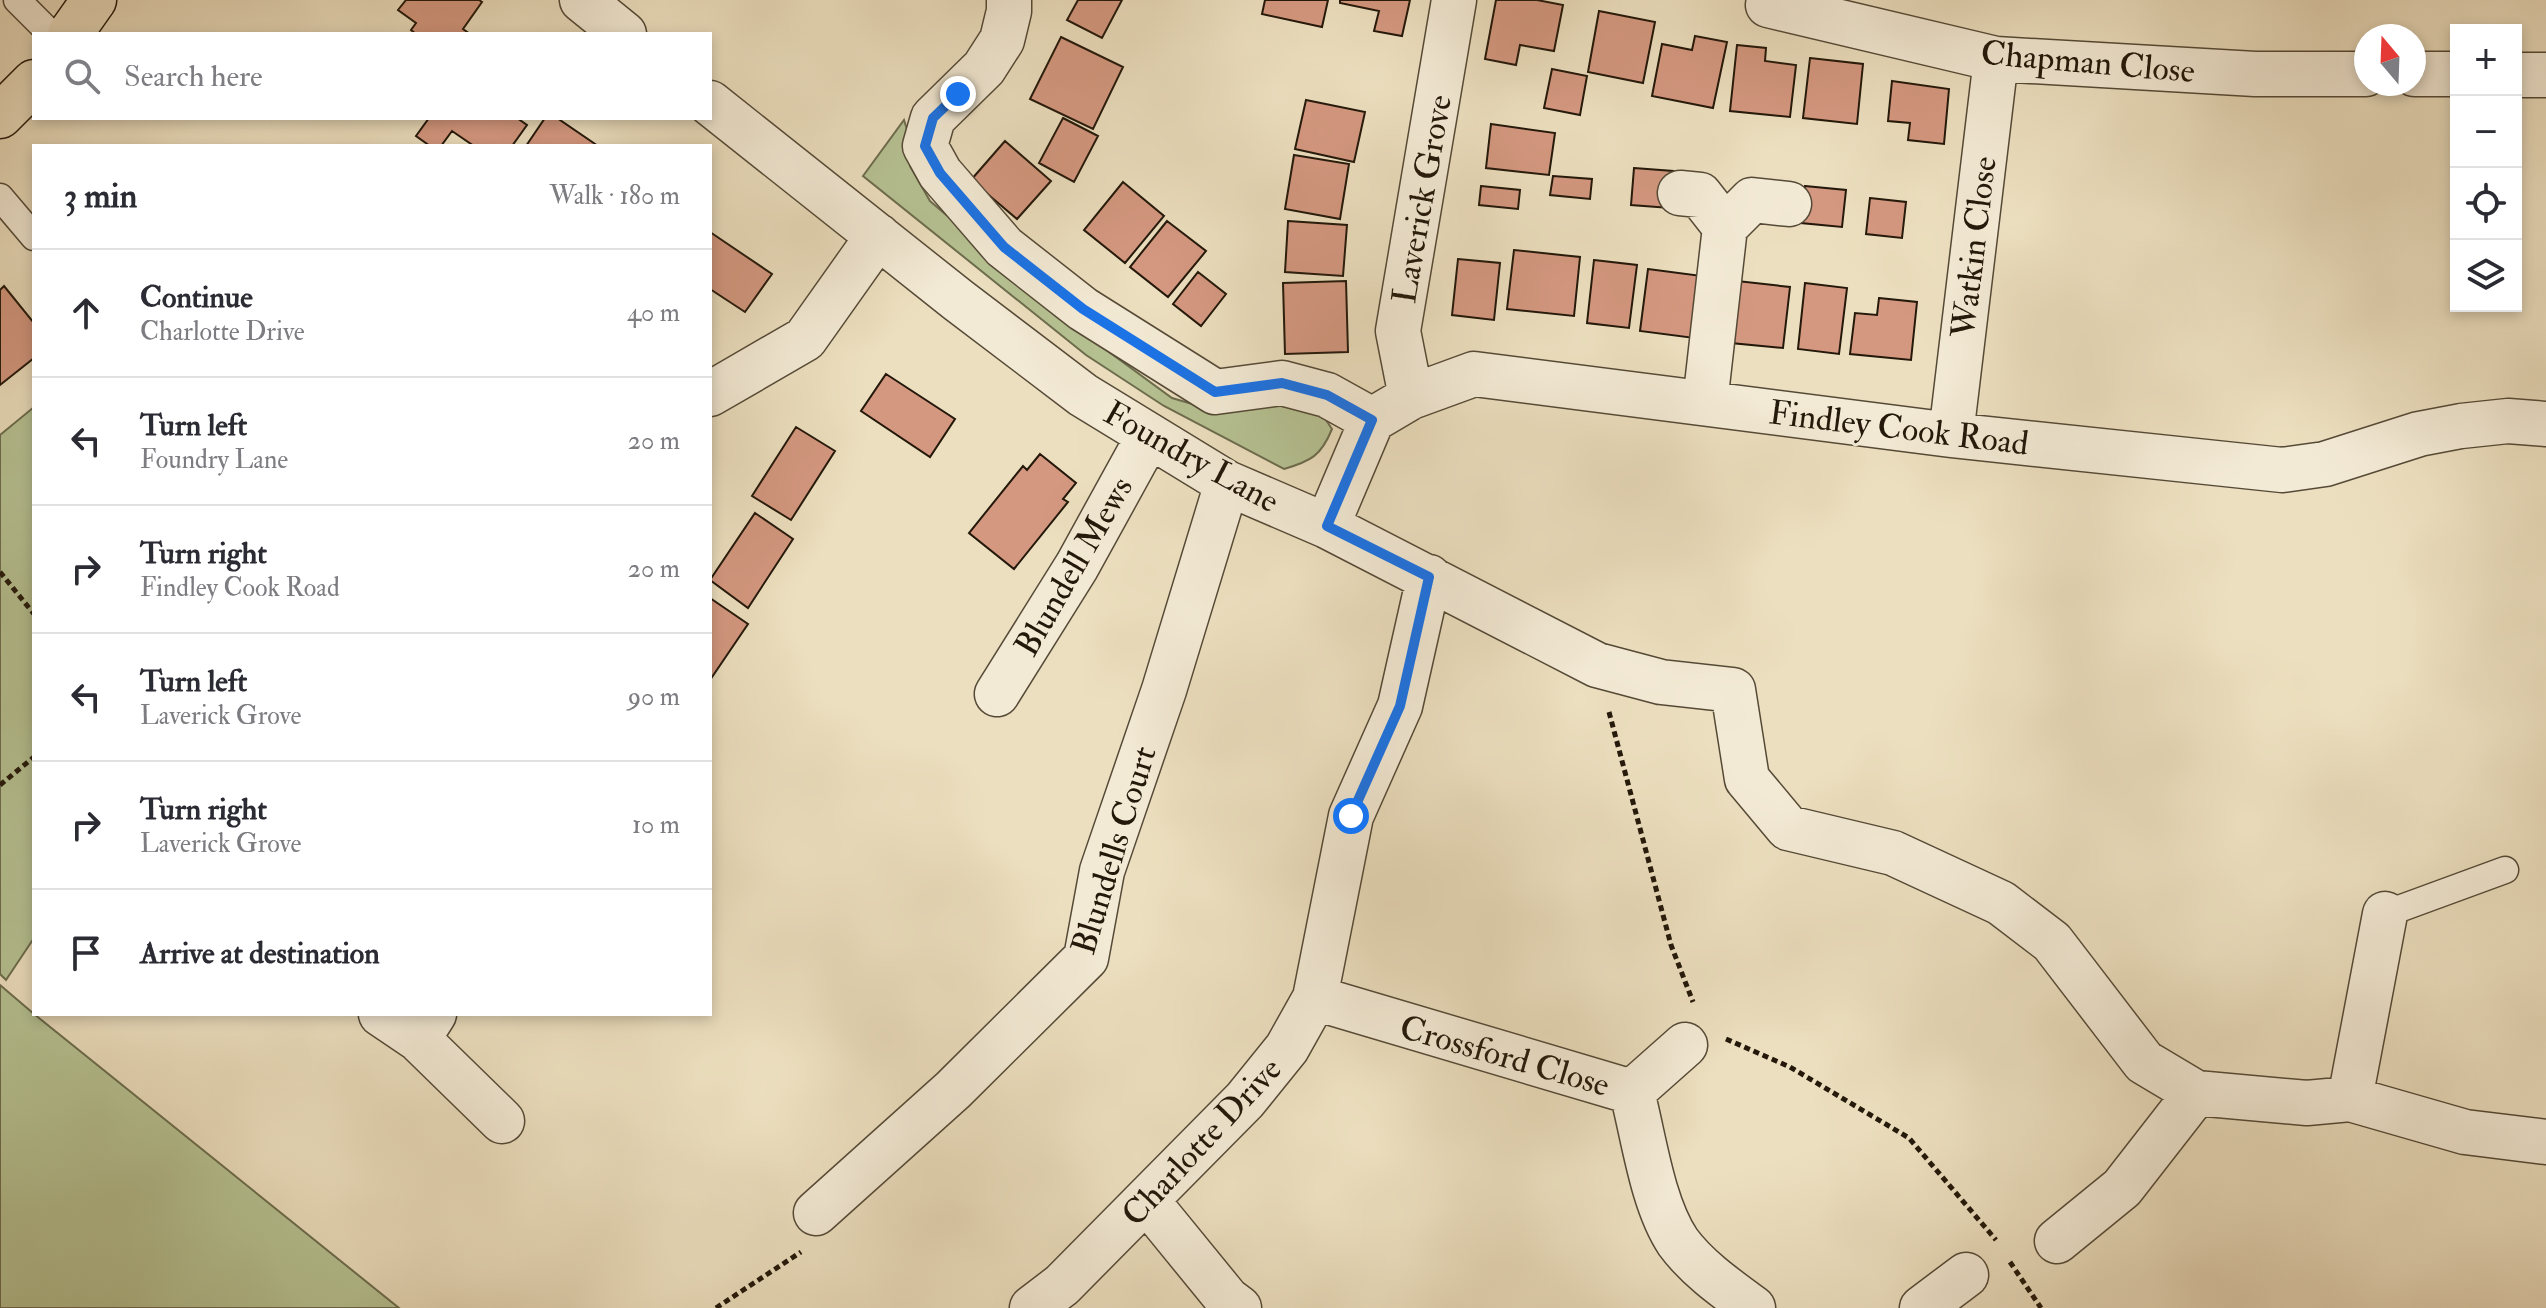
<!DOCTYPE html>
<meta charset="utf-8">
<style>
:root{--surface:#fff;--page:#f7f7f7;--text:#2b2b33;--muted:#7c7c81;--line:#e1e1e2}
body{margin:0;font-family:"IM FELL Double Pica",serif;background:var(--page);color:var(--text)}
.controls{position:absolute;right:24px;top:24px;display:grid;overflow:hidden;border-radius:0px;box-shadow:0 4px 12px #0003}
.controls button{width:72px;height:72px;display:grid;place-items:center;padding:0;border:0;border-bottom:2px solid var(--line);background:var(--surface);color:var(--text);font:40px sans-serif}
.compass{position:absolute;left:2354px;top:24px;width:72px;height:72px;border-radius:50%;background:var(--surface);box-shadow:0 4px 12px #0003;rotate:341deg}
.stop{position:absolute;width:24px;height:24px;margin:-18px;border:6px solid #1a73e8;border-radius:50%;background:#fff}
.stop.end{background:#1a73e8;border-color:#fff;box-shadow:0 2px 8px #0008}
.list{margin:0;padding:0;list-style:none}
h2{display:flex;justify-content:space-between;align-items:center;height:104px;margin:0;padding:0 32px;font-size:34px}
h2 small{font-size:26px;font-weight:400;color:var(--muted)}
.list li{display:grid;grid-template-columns:52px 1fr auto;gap:24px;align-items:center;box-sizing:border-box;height:128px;padding:0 32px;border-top:2px solid var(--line)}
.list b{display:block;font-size:30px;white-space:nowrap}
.list p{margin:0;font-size:26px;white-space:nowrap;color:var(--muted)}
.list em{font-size:26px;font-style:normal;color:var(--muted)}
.icon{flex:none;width:44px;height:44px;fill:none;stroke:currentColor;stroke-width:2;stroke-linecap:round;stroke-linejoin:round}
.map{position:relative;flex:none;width:2546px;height:1308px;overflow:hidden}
.search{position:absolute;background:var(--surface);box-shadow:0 4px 12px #0003;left:32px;top:32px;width:680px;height:88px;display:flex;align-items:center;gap:20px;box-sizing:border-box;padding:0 28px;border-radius:0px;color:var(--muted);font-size:30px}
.panel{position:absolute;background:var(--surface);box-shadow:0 4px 12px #0003;left:32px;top:144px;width:680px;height:872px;border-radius:0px}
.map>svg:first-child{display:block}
.green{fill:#b6c293;stroke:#6c6d4e;stroke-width:2}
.building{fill:#d49880;stroke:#23180a;stroke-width:2}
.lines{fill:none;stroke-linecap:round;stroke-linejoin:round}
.lane-casing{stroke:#554a37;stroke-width:29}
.street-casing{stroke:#554a37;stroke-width:47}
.primary-casing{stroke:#23180a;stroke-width:47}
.path{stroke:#23180a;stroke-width:5;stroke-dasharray:6 4;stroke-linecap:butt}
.lane{stroke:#f3ead5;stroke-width:26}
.street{stroke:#f3ead5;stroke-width:44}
.primary{stroke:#ecdfbf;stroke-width:44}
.route{stroke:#1a73e8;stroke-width:10}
.labels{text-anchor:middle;stroke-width:6;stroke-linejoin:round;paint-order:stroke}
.street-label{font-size:34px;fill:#23180a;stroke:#f3ead5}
</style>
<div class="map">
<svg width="2546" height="1308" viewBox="0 0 2546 1308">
<rect width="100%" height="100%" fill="#ecdfbf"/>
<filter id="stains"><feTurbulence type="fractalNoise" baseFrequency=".0025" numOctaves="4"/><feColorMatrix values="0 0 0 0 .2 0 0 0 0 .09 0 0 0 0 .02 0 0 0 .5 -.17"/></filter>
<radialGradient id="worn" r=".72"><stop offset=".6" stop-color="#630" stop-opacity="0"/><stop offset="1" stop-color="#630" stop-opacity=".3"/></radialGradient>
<!-- green -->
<path class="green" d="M904 120 912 145 910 166 930 201 1094 341 1172 398 1216 411 1277 404 1322 414 1332 429C1321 456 1311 461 1284 469L1164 406 1086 355 863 176Z
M34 407V938L6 980 0 974V435Z
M0 985 34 1014 399 1308H0Z"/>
<!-- building -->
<path class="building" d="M406 0H479L482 2 463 29 470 34H416L411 30 416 23 398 10Z
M1078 0H1122L1102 38 1067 20Z
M1265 0H1328L1322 27 1262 14Z
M1340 0H1410L1402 36 1374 31 1379 11 1340 3Z
M1496 0H1537L1563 5 1554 51 1520 45 1516 65 1485 59Z
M1599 11 1655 22 1643 83 1588 72Z
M1695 36 1727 42 1713 108 1652 96 1662 44 1692 50Z
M1061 37 1123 67 1093 129 1030 99Z
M1737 45 1766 48 1765 61 1796 65 1790 117 1730 111Z
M1810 58 1863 64 1857 124 1803 118Z
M1552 69 1587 76 1580 115 1544 108Z
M1892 81 1949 89 1944 144 1908 140 1910 123 1888 121Z
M1306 100 1365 112 1354 162 1295 149Z
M429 118H517L527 125 512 146H474L452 131 441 146H430L416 136Z
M545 118H557L598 146H526Z
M1063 118 1098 136 1074 182 1039 163Z
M1491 124 1555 133 1549 175 1486 168Z
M1005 141 1051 181 1017 219 971 180Z
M1294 155 1349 164 1340 219 1285 209Z
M1634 168 1673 171 1670 208 1631 205Z
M1553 176 1592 179 1590 199 1550 195Z
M1123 182 1164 216 1125 263 1084 230Z
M1481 186 1520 190 1518 209 1479 205Z
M1805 186 1846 190 1842 227 1801 223Z
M1870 198 1906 202 1902 238 1866 234Z
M1167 221 1206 251 1168 297 1130 267Z
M1288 221 1347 225 1343 276 1285 272Z
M710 232 772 274 745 312 710 289Z
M1514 250 1580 257 1574 316 1507 309Z
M1458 259 1500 263 1494 320 1452 315Z
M1594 260 1637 265 1629 328 1587 323Z
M1648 269 1702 276 1694 338 1640 331Z
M1198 272 1226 294 1201 326 1173 304Z
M1346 281 1348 352 1285 354 1283 283Z
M1737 281 1790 287 1783 348 1731 343Z
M1805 283 1847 288 1839 354 1798 349Z
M4 286 34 323V358L0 385V290Z
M1879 298 1917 302 1911 360 1850 354 1855 313 1877 315Z
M886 374 955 419 930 457 861 411Z
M796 427 835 451 791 520 752 496Z
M1040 454 1076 483 1063 499 1068 502 1014 569 969 533 1023 466 1027 470Z
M755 513 793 539 748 608 710 580Z
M710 598 748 624 710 680Z"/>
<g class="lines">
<!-- lane casing -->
<g class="lane-casing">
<path id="lane" d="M17 0 51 34
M0 197 34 237
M2385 914 2505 870"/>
</g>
<!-- street casing -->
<g class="street-casing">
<path id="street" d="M582 0 624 34
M1009 0V11L1002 40 984 68 933 118 925 146 940 173 1004 247 1083 309 1215 392 1282 383 1327 395 1372 420
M1768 5 1996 59 2255 74H2366
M2414 74H2456
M2516 75H2546
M710 103 958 300 1083 395 1227 483 1327 526 1597 665 1661 682 1733 690 1747 779 1788 828 1893 853 2001 903 2052 942 2144 1062 2196 1093 2307 1103 2350 1099 2465 1132 2546 1142
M1680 193 1700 195 1725 227 1705 403
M1725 227 1752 200 1789 204
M710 394 805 339 878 236
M1411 397 1398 331 1454 0
M1951 435 1996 59
M1327 526 1372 420 1411 397 1474 374 1951 435 2282 470 2325 464 2419 434 2461 426 2508 421 2546 424
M997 694 1077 566 1148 437
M1315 998 1632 1092C1644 1138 1652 1203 1678 1242 1697 1268 1727 1289 1753 1308
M381 1014 418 1039 434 1014
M418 1039 502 1121
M1632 1092 1685 1045
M2350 1099 2385 914
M1147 1201 1227 1299 1239 1308
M816 1213 953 1090 1086 958 1102 871 1164 690 1227 483
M2057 1241 2122 1188 2196 1093
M1032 1308 1062 1285 1245 1100 1287 1048 1315 998 1351 816 1400 706 1429 577
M1922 1308 1966 1275"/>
</g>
<!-- primary casing -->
<g class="primary-casing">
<path id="primary" d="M70 34 94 0
M0 116 34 82"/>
</g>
<!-- path -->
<path class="path" d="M0 572 34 614
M1609 712 1671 945 1693 1002
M0 785 34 757
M1726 1039 1790 1067 1909 1138 1996 1240
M2010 1262 2041 1308
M716 1308 801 1252"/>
<!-- lane -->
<use href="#lane" class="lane"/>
<!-- street -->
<use href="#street" class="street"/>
<!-- primary -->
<use href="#primary" class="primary"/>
</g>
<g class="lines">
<!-- route -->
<path class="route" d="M958 94 933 118 925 146 940 173 1004 247 1083 309 1215 392 1282 383 1327 395 1372 420 1327 526 1429 577 1400 706 1351 816"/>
</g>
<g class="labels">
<!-- street labels -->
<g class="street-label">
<text transform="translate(2088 61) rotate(5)" y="12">Chapman Close</text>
<text transform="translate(1421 199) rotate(-80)" y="12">Laverick Grove</text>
<text transform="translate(1973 247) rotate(-83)" y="12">Watkin Close</text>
<text transform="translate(1899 427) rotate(7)" y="12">Findley Cook Road</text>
<text transform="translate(1192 456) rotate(29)" y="12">Foundry Lane</text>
<text transform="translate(1073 566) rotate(-60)" y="12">Blundell Mews</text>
<text transform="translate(1113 850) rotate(-73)" y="12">Blundells Court</text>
<text transform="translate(1505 1055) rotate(16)" y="12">Crossford Close</text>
<text transform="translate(1201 1141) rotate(-47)" y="12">Charlotte Drive</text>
</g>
</g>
<rect width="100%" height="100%" filter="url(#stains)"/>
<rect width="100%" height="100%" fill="url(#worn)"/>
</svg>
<div class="controls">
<button>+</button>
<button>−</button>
<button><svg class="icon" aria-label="locate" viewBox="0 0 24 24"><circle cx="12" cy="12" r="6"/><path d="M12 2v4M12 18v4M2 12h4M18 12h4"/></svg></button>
<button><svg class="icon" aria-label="layers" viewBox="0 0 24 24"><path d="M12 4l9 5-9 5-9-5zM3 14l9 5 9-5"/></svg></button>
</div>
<svg class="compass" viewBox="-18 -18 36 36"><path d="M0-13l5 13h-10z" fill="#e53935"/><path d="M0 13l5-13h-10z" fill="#7c7c81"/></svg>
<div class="stop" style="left:1351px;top:816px"></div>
<div class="stop end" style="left:958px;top:94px"></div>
<div class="search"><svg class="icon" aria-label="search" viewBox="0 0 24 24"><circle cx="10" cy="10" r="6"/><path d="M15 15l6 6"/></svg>Search here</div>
<section class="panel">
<h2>3 min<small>Walk · 180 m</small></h2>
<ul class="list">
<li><svg class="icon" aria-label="ahead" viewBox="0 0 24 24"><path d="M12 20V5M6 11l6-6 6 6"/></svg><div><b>Continue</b><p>Charlotte Drive</p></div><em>40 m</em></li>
<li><svg class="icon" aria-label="left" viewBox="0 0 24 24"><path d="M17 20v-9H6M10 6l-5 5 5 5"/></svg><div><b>Turn left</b><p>Foundry Lane</p></div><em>20 m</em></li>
<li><svg class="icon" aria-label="right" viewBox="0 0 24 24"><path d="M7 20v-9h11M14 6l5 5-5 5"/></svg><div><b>Turn right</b><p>Findley Cook Road</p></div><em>20 m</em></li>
<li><svg class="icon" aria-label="left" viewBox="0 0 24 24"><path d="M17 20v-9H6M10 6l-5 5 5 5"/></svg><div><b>Turn left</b><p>Laverick Grove</p></div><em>90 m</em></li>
<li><svg class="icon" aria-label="right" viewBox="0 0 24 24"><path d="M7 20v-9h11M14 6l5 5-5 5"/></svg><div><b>Turn right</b><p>Laverick Grove</p></div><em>10 m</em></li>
<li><svg class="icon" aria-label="arrive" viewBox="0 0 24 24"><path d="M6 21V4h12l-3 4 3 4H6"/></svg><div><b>Arrive at destination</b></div></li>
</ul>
</section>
</div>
